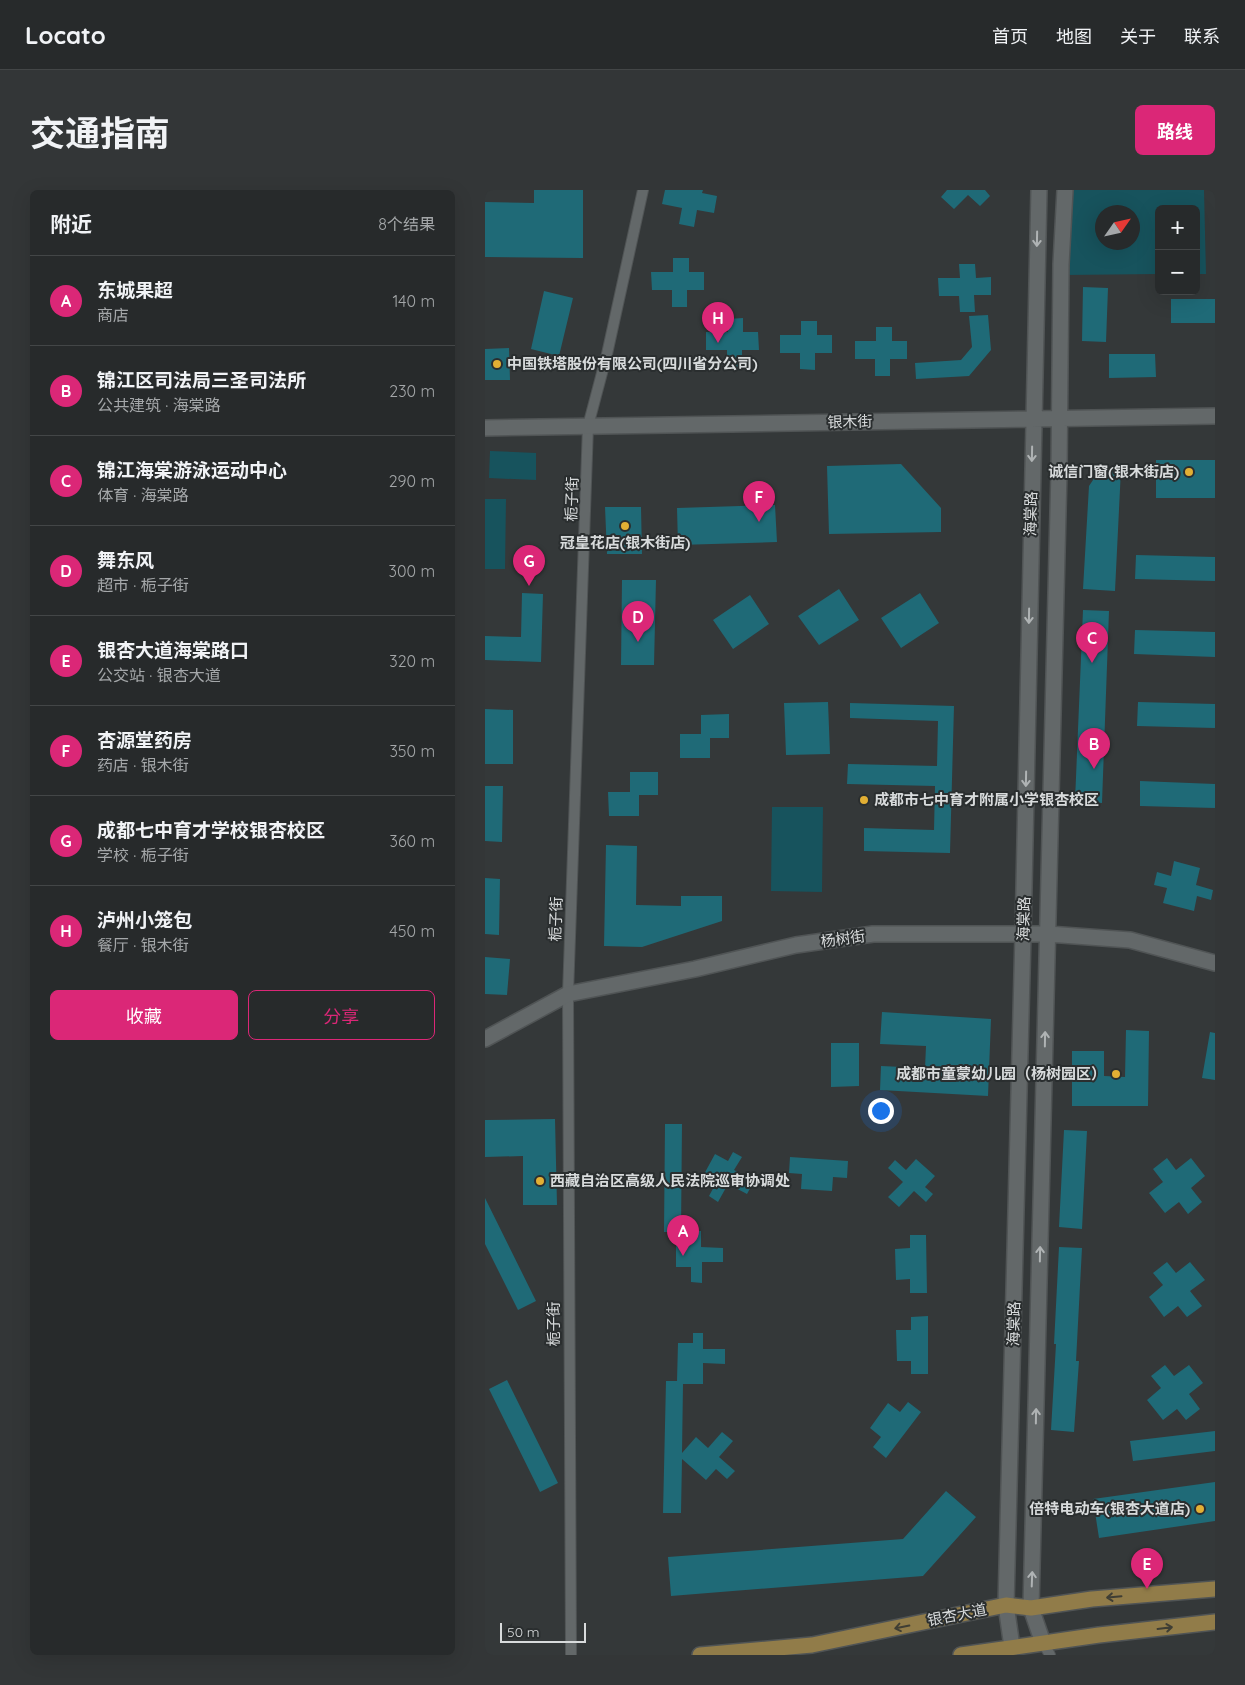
<!DOCTYPE html>
<html lang="zh">
<meta charset="utf-8">
<style>
:root{--surface:#272a2b;--page:#333637;--text:#f1f3f6;--muted:#a4a7a9;--line:#434647;--accent:#db2777}
body{margin:0;font-family:Quicksand,"Noto Sans SC",sans-serif;background:var(--page);color:var(--text)}
.controls{position:absolute;right:15px;top:15px;display:grid;overflow:hidden;border-radius:8px;box-shadow:0 5px 20px #0002}
.controls button{width:45px;height:45px;display:grid;place-items:center;padding:0;border:0;border-bottom:1px solid var(--line);background:var(--surface);color:var(--text);font:25px sans-serif}
.compass{position:absolute;left:610px;top:15px;width:45px;height:45px;border-radius:50%;background:var(--surface);box-shadow:0 5px 20px #0002;rotate:56deg}
.scale{position:absolute;left:15px;bottom:12px;width:86px;box-sizing:border-box;padding-left:5px;border:2px solid #d8dbdc;border-top:0;font-size:14px;line-height:18px;white-space:nowrap;color:#d8dbdc;-webkit-text-stroke:4px #2a2e2f;paint-order:stroke}
.you{position:absolute;left:395px;top:920px;width:18px;height:18px;margin:-12px;border:4px solid #fff;border-radius:50%;background:#1a73e8;box-shadow:0 0 0 8px #1a73e833}
.badge{display:grid;place-items:center;width:32px;height:32px;border-radius:50%;background:var(--accent);color:#fff;font-size:16px;font-weight:700}
.pin{position:absolute;translate:-50% -41px;filter:drop-shadow(0 1px 2px #0008)}
.pin::after{content:'';position:absolute;top:26px;width:18px;height:15px;background:inherit;clip-path:polygon(0 0,100% 0,50% 100%)}
.list{margin:0;padding:0;list-style:none}
h2{display:flex;justify-content:space-between;align-items:center;height:65px;margin:0;padding:0 20px;font-size:21px}
h2 small{font-size:16px;font-weight:400;color:var(--muted)}
.list li{display:grid;grid-template-columns:32px 1fr auto;gap:15px;align-items:center;box-sizing:border-box;height:90px;padding:0 20px;border-top:1px solid var(--line)}
.list b{display:block;font-size:19px;white-space:nowrap}
.list p{margin:0;font-size:16px;white-space:nowrap;color:var(--muted)}
.list em{font-size:16px;font-style:normal;color:var(--muted)}
.actions{display:flex;gap:10px;padding:15px 20px}
.actions a{flex:1;padding:11px 0;border:1px solid var(--accent);border-radius:8px;text-align:center;font-size:18px;color:var(--accent)}
.actions .main{background:var(--accent);color:#fff}
.map{position:relative;flex:none;width:730px;height:1465px;overflow:hidden;border-radius:8px}
header{display:flex;align-items:center;gap:30px;box-sizing:border-box;height:70px;padding:0 25px;background:var(--surface);border-bottom:1px solid var(--line)}
header strong{font-size:24px}
nav{display:flex;gap:28px;margin-inline-start:auto;font-size:18px}
.intro{display:flex;align-items:center;justify-content:space-between;box-sizing:border-box;height:120px;padding:0 30px}
h1{margin:0;font-size:35px}
.button{padding:12px 22px;border-radius:8px;background:var(--accent);color:#fff;font-size:18px;font-weight:700}
main{display:flex;gap:30px;padding:0 30px}
aside{flex:1;background:var(--surface);border-radius:8px;box-shadow:0 5px 20px #0002}
.map>svg:first-child{display:block}
.green{fill:#17535d;fill-rule:evenodd}
.building{fill:#1f6a77}
.lines{fill:none;stroke-linecap:round;stroke-linejoin:round}
.street-casing{stroke:#505455;stroke-width:12}
.secondary-casing{stroke:#505455;stroke-width:18}
.primary-casing{stroke:#505455;stroke-width:18}
.street{stroke:#636869;stroke-width:10}
.secondary{stroke:#636869;stroke-width:15}
.primary{stroke:#917c49;stroke-width:15}
.oneway{stroke:#afb3b4}
.oneway2{stroke:#3f3e34}
.poi-dot{fill:#e2af34;stroke:#2a2e2f;stroke-width:2}
.labels{text-anchor:middle;stroke-width:4;stroke-linejoin:round;paint-order:stroke}
.poi-label{font-size:15px;font-weight:bold;fill:#d8dbdc;stroke:#2a2e2f;text-anchor:start}
.street-label{font-size:15px;fill:#d8dbdc;stroke:#2a2e2f}
</style>
<header>
<strong>Locato</strong>
<nav><a>首页</a><a>地图</a><a>关于</a><a>联系</a></nav>
</header>
<div class="intro"><h1>交通指南</h1><a class="button">路线</a></div>
<main>
<aside>
<h2>附近<small>8个结果</small></h2>
<ul class="list">
<li><span class="badge">A</span><div><b>东城果超</b><p>商店</p></div><em>140 m</em></li>
<li><span class="badge">B</span><div><b>锦江区司法局三圣司法所</b><p>公共建筑 · 海棠路</p></div><em>230 m</em></li>
<li><span class="badge">C</span><div><b>锦江海棠游泳运动中心</b><p>体育 · 海棠路</p></div><em>290 m</em></li>
<li><span class="badge">D</span><div><b>舞东风</b><p>超市 · 栀子街</p></div><em>300 m</em></li>
<li><span class="badge">E</span><div><b>银杏大道海棠路口</b><p>公交站 · 银杏大道</p></div><em>320 m</em></li>
<li><span class="badge">F</span><div><b>杏源堂药房</b><p>药店 · 银木街</p></div><em>350 m</em></li>
<li><span class="badge">G</span><div><b>成都七中育才学校银杏校区</b><p>学校 · 栀子街</p></div><em>360 m</em></li>
<li><span class="badge">H</span><div><b>泸州小笼包</b><p>餐厅 · 银木街</p></div><em>450 m</em></li>
</ul>
<div class="actions"><a class="main">收藏</a><a>分享</a></div>
</aside>
<div class="map">
<svg width="730" height="1465" viewBox="0 0 730 1465">
<rect width="100%" height="100%" fill="#343839"/>
<!-- green -->
<path class="green" d="M584 0H719L721 84H711V19H674V84L581 85ZM618 22H648V52H618Z
M5 261 51 263V290L4 288Z
M0 309H21L20 379H0Z
M287 617H338L337 702 286 701Z"/>
<!-- building -->
<path class="building" d="M49 0H98V68L0 67V12L49 13Z
M180 0H218L217 3 232 6 229 23 212 20 209 37 194 34 197 18 177 14Z
M462 0H500L505 6 495 16 483 5 469 19 456 7Z
M188 68H204V82H219V100H202V117H187V100H167L166 82H188Z
M474 74H490L491 88 506 87V105H489L490 122H475L474 106H454L453 88H475Z
M598 97 623 98 621 152 597 151Z
M59 101 88 108 74 166 46 159Z
M686 109H730V133H686Z
M503 125 506 160 484 186 431 189 430 173 476 170 487 157 484 126Z
M258 128V142H273L274 160H257V177H242V160H221V142H243V129Z
M316 131H332V145H347V163H330V180L315 179V163H295V145H316Z
M391 137H407V151H422V169H405V186H390V169H370V151H391Z
M24 158 25 190H0V159Z
M624 164H670L671 187 624 188Z
M671 270H730V308H671Z
M416 274 456 318V342L344 344 342 276Z
M616 278 636 279 630 401 598 399 604 296Z
M290 315 292 352 193 355 192 318Z
M120 317H156L157 364H122Z
M651 365 730 367V391L650 389Z
M137 390H171L169 475H136Z
M354 399 374 430 334 455 313 426Z
M37 403 58 404 56 472 0 470V446L36 447Z
M435 403 454 433 416 458 396 428Z
M265 405 284 434 248 459 228 430Z
M598 420 624 421 617 613 590 611Z
M650 440 730 442V467L649 464Z
M343 512 345 564 301 565 299 513Z
M653 512 730 514V538L652 536Z
M365 513 469 516 465 663 379 661V638L449 640 450 596 362 594 363 574 452 576 453 531 365 528Z
M0 519 28 520V574H0Z
M244 524V548H225V568H195V544H216V525Z
M145 582H173V605H154V626H124L123 602H145Z
M655 591 730 594V618L655 616Z
M0 596H18L17 652 0 651Z
M121 655 152 656 151 715 196 716V706H237V731L157 757 119 756Z
M689 671 715 678 711 695 728 700 726 710 712 706 709 721 678 713 682 698 669 695 672 682 686 686Z
M0 688 15 689 14 745 0 744Z
M0 767 25 769 22 805 0 804Z
M397 822 506 829 503 906 395 900 396 876 440 878 441 856 395 854Z
M641 840 664 841 663 916H587V861H619V886L640 887Z
M725 842 730 843V890L717 888Z
M346 853H374V896L346 897Z
M70 929 72 1015H38V966L0 967V930Z
M180 934H197L196 1041H216V1057L238 1058V1072H217V1093L206 1092V1077H191V1042H179Z
M579 940 602 941 597 1039 574 1037Z
M248 962 257 967 249 980 269 991 262 1004 243 994 233 1012 224 1006 231 993 218 986 230 964 243 971Z
M305 967 363 971 362 988 348 987 347 1001 316 999 317 984 304 983Z
M682 968 691 980 706 968 720 986 706 998 717 1012 703 1024 694 1012 680 1023 664 1003 678 992 668 979Z
M431 969 450 986 440 997 448 1004 441 1012 429 1001 414 1017 403 1007 418 992 403 978 410 970 421 980Z
M0 1008 51 1111 33 1120 0 1054Z
M425 1045H441L442 1103H425V1089L411 1090 410 1059 425 1058Z
M574 1057 597 1058 591 1171H594L589 1242 566 1240 571 1154H569Z
M682 1072 691 1083 705 1072 720 1090 705 1101 717 1116 702 1127 693 1116 679 1127 664 1107 678 1095 668 1083Z
M443 1126V1184H426V1171H412L411 1140H426V1127Z
M208 1143H218V1159H240V1174L218 1173V1194H198L197 1263 211 1247 223 1258 237 1242 248 1251 234 1267 250 1281 242 1289 231 1279 221 1290 197 1269 196 1323H178L181 1191H192L193 1153H208Z
M680 1175 689 1186 704 1175 718 1193 704 1204 715 1219 701 1230 692 1219 678 1230 662 1210 676 1198 666 1186Z
M22 1190 73 1293 55 1302 4 1199Z
M423 1212 436 1222 401 1268 388 1257 396 1247 385 1238 403 1213 415 1222Z
M730 1241V1261L648 1271 645 1251Z
M730 1292V1331L614 1348 608 1309Z
M461 1301 491 1327 438 1386 186 1406 183 1367 418 1349Z"/>
<g class="lines">
<!-- street casing -->
<g class="street-casing">
<path id="street" d="M558 1453 565 1465
M86 1465 83 804 103 236 122 164 158 0"/>
</g>
<!-- secondary casing -->
<g class="secondary-casing">
<path id="secondary" d="M0 238 730 226
M0 849 83 804 210 779 311 755 388 744H563L645 750 730 773
M558 1453 546 1418 574 281 576 74 580 0
M527 1457 521 1415 538 744 554 0"/>
</g>
<!-- primary casing -->
<g class="primary-casing">
<path id="primary" d="M215 1465 327 1455 521 1415 546 1418 607 1409 730 1399
M476 1465 614 1445 730 1432"/>
</g>
<!-- street -->
<use href="#street" class="street"/>
<!-- secondary -->
<use href="#secondary" class="secondary"/>
<!-- primary -->
<use href="#primary" class="primary"/>
</g>
<!-- one-way arrows -->
<defs><path id="oneway-shaft" d="M-6 0H5M1.5-3L5.5 0L1.5 3" fill="none" stroke-width="1.6" stroke-linecap="round" stroke-linejoin="round" transform="scale(1.25)"/></defs>
<g class="oneway">
<use href="#oneway-shaft" transform="translate(552 49) rotate(91)"/>
<use href="#oneway-shaft" transform="translate(547 264) rotate(91)"/>
<use href="#oneway-shaft" transform="translate(544 426) rotate(91)"/>
<use href="#oneway-shaft" transform="translate(541 589) rotate(91)"/>
<use href="#oneway-shaft" transform="translate(560 849) rotate(-89)"/>
<use href="#oneway-shaft" transform="translate(555 1064) rotate(-89)"/>
<use href="#oneway-shaft" transform="translate(551 1226) rotate(-89)"/>
<use href="#oneway-shaft" transform="translate(547 1389) rotate(-88)"/>
</g>
<g class="oneway2">
<use href="#oneway-shaft" transform="translate(629 1407) rotate(175)"/>
<use href="#oneway-shaft" transform="translate(417 1437) rotate(169)"/>
<use href="#oneway-shaft" transform="translate(680 1438) rotate(-7)"/>
</g>
<!-- markers -->
<g class="poi-dot">
<circle cx="12" cy="174" r="5"/>
<circle cx="704" cy="282" r="5"/>
<circle cx="140" cy="336" r="5"/>
<circle cx="379" cy="610" r="5"/>
<circle cx="631" cy="884" r="5"/>
<circle cx="55" cy="991" r="5"/>
<circle cx="715" cy="1319" r="5"/>
</g>
<g class="labels">
<!-- poi labels -->
<g class="poi-label">
<text x="22" y="179">中国铁塔股份有限公司(四川省分公司)</text>
<text x="694" y="287" text-anchor="end">诚信门窗(银木街店)</text>
<text x="140" y="358" text-anchor="middle">冠皇花店(银木街店)</text>
<text x="389" y="615">成都市七中育才附属小学银杏校区</text>
<text x="621" y="889" text-anchor="end">成都市童蒙幼儿园（杨树园区）</text>
<text x="65" y="996">西藏自治区高级人民法院巡审协调处</text>
<text x="705" y="1324" text-anchor="end">倍特电动车(银杏大道店)</text>
</g>
<!-- street labels -->
<g class="street-label">
<text transform="translate(365 232) rotate(-1)" y="5">银木街</text>
<text transform="translate(87 309) rotate(-88)" y="5">栀子街</text>
<text transform="translate(546 324) rotate(-89)" y="5">海棠路</text>
<text transform="translate(71 729) rotate(-88)" y="5">栀子街</text>
<text transform="translate(539 729) rotate(-89)" y="5">海棠路</text>
<text transform="translate(358 749) rotate(-8)" y="5">杨树街</text>
<text transform="translate(69 1134) rotate(-90)" y="5">栀子街</text>
<text transform="translate(529 1134) rotate(-89)" y="5">海棠路</text>
<text transform="translate(472 1425) rotate(-11)" y="5">银杏大道</text>
</g>
</g>
</svg>
<div class="controls">
<button>+</button>
<button>−</button>
</div>
<svg class="compass" viewBox="-18 -18 36 36"><path d="M0-13l5 13h-10z" fill="#e53935"/><path d="M0 13l5-13h-10z" fill="#a4a7a9"/></svg>
<div class="scale">50 m</div>
<div class="you"></div>
<div class="pin badge" style="left:198px;top:1066px">A</div>
<div class="pin badge" style="left:609px;top:579px">B</div>
<div class="pin badge" style="left:607px;top:473px">C</div>
<div class="pin badge" style="left:153px;top:452px">D</div>
<div class="pin badge" style="left:662px;top:1399px">E</div>
<div class="pin badge" style="left:274px;top:332px">F</div>
<div class="pin badge" style="left:44px;top:396px">G</div>
<div class="pin badge" style="left:233px;top:153px">H</div>
</div>
</main>
